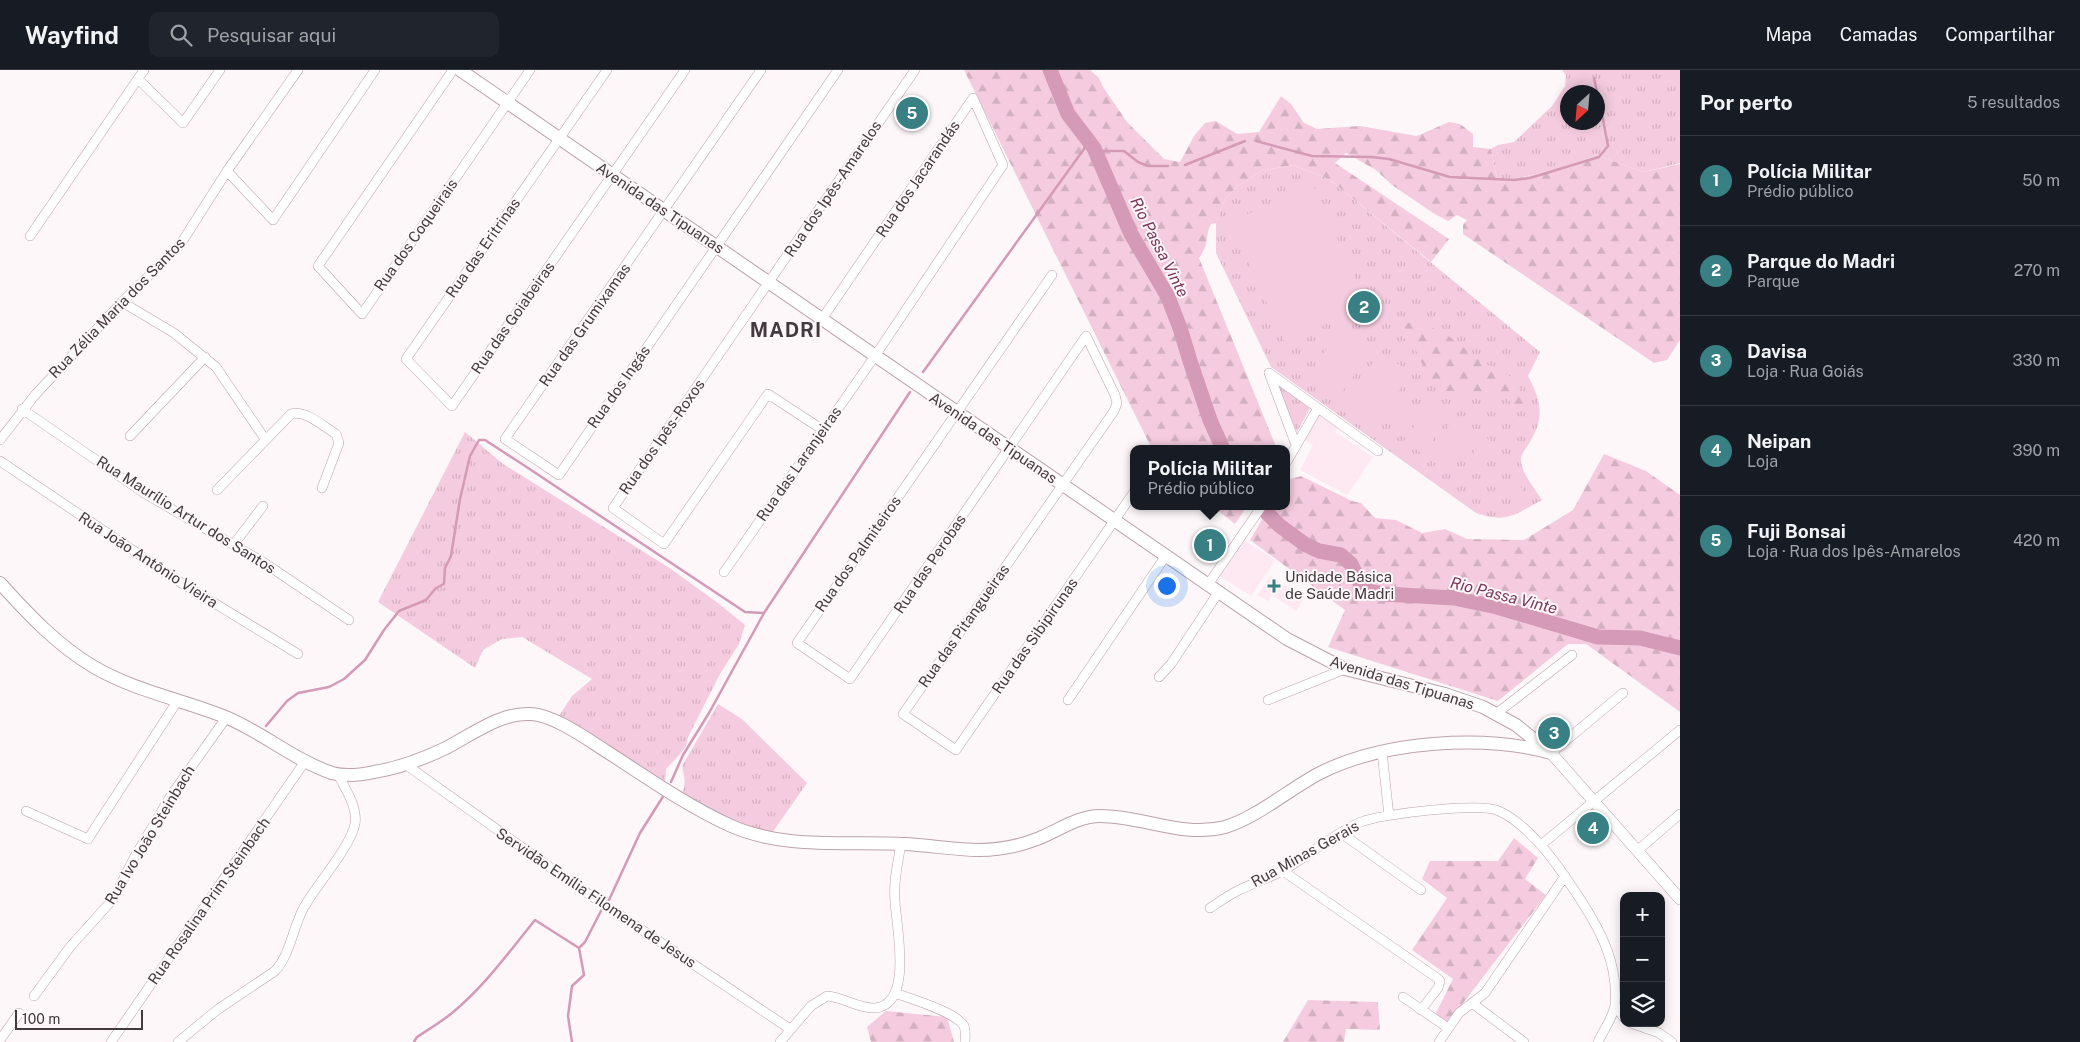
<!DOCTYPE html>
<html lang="pt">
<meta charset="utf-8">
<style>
:root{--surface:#171b24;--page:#20242c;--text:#f1f3f6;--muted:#9ea1a6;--line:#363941;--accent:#388083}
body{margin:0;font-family:"Public Sans",sans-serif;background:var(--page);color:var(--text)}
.controls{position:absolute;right:15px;bottom:15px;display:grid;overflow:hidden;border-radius:10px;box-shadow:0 2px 12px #0003}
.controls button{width:45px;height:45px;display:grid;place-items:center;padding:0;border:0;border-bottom:1px solid var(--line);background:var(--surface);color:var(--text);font:25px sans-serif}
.compass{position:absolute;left:1560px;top:15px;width:45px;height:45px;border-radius:50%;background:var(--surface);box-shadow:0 2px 12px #0003;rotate:206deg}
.scale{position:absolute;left:15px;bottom:12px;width:128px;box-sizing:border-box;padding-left:5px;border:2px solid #44393e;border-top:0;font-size:14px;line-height:18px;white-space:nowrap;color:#44393e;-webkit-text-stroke:4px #fdf7fa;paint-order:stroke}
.you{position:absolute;left:1166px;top:515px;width:18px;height:18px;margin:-12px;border:4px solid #fff;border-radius:50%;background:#1a73e8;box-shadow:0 0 0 8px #1a73e833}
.badge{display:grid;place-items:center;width:32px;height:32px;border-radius:50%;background:var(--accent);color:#fff;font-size:16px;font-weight:700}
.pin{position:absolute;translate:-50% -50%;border:2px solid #fff;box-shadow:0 1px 5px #0006}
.popup{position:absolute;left:1130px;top:375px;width:160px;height:65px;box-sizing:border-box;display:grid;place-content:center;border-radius:10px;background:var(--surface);filter:drop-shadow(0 1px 4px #0005);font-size:16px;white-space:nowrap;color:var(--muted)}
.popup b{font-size:19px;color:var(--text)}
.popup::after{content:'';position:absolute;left:50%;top:100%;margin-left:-10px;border:10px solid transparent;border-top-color:var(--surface)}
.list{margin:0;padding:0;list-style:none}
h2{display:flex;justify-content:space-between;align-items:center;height:65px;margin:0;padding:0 20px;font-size:21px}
h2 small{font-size:16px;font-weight:400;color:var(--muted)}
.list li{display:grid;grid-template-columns:32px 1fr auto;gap:15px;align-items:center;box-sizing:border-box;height:90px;padding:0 20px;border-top:1px solid var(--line)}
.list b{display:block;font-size:19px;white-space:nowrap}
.list p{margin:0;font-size:16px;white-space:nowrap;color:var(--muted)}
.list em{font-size:16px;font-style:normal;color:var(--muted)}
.icon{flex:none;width:28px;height:28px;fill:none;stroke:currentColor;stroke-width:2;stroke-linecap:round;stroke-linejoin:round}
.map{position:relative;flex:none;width:1680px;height:972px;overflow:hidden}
header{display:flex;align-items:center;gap:30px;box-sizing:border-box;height:70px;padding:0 25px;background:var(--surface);border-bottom:1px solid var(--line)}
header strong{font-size:24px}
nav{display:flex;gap:28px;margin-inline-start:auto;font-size:18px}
.search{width:350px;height:45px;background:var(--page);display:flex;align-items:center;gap:12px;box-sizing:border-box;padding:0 18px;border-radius:10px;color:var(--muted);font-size:19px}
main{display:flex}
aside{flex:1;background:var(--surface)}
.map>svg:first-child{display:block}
.built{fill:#fee8f2}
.grass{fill:url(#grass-tufts);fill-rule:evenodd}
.forest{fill:url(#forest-firs)}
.pitch{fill:#f5ccdf}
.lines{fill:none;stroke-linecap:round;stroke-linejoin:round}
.stream{stroke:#d59ab6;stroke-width:2.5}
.river{stroke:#d59ab6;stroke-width:15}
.minor-casing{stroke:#bca2ad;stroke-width:10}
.tertiary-casing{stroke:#bca2ad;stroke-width:12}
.secondary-casing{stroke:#bca2ad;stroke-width:14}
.minor{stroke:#fff;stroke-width:9}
.tertiary{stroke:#fff;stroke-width:11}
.secondary{stroke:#fff;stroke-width:12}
.poi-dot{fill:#388083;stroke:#fdf7fa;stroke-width:2}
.labels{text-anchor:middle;stroke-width:4;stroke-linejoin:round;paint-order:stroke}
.street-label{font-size:15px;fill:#44393e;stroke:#fdf7fa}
.poi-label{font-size:15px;fill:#44393e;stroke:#fdf7fa;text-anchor:start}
.water-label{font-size:16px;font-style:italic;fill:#7c355b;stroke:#fdf7fa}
.district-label{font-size:20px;font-weight:bold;letter-spacing:1px;fill:#44393e;stroke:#fdf7fa}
</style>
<header>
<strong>Wayfind</strong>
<div class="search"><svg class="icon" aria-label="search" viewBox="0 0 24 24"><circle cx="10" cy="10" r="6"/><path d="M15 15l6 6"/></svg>Pesquisar aqui</div>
<nav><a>Mapa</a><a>Camadas</a><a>Compartilhar</a></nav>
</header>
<main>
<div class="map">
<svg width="1680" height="972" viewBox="0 0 1680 972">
<defs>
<pattern id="grass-tufts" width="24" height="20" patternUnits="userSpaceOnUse" patternTransform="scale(1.25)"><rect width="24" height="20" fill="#f5ccdf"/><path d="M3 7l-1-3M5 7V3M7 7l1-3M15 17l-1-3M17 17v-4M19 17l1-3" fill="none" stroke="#d3b0c0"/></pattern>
<pattern id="forest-firs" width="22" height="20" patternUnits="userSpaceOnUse" patternTransform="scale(1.25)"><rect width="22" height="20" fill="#f5ccdf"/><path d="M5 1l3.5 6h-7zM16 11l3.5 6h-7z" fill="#d3b0c0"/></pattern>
</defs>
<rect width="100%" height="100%" fill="#fdf7fa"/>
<!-- built -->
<path class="built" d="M1322 345 1339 356 1335 362 1373 387 1347 425 1300 400 1313 375 1304 370 1318 347Z
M1244 470 1275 490 1251 526 1220 506Z
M1270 506 1304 528 1296 541 1272 525 1268 531 1258 525Z"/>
<!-- grass -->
<path class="grass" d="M1562 0H1680V93L1644 102 1596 85 1576 94 1498 113 1491 79 1498 75 1514 72 1552 36 1565 16 1566 5ZM1568 22H1598V52H1568Z
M1293 95 1329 109 1540 282 1528 306C1542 332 1545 349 1528 375 1525 380 1520 385 1521 392 1523 405 1535 419 1542 430 1515 444 1507 454 1476 443L1271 297 1216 183V153L1225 129 1238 116 1261 101Z
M1280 315 1311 336 1297 362 1279 321Z
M465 362 503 394 668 497 718 533 745 555 739 574 720 604 688 667 686 676 681 683 666 699 665 712 557 649 572 626 592 609 522 567 502 569 483 580 475 598 378 532Z
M718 634 742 649 807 713 772 763 741 757 681 725C687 715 684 707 682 696Z"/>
<!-- forest -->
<path class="forest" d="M964 0H1090L1099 8 1103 17 1127 52 1164 89 1180 92 1194 66 1205 53 1216 51 1237 64 1259 62 1281 26 1291 34 1304 53 1317 59 1360 56 1417 66 1449 52 1460 54 1473 64V77L1491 79 1498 113 1576 94 1596 85 1644 102 1680 94V270L1667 290 1654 293 1463 164V155L1467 150 1457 145 1448 151 1433 143 1392 115 1376 100 1346 83 1335 93 1449 169 1431 192 1329 109 1293 95 1261 101 1238 116 1225 129 1216 153 1211 154C1205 165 1210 174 1199 188L1277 379H1152Z
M1392 250 1426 255 1446 264 1484 293 1513 308 1522 325 1524 334 1520 338C1511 334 1507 326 1497 324 1480 319 1445 326 1433 316 1425 309 1423 293 1418 284 1412 273 1400 265 1391 257Z
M1604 384 1646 401 1680 425V642L1586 574H1568L1498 631 1328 577 1345 540 1250 470 1270 436H1286V412L1290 409 1301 406 1352 431 1361 433 1375 448 1396 450 1422 463 1445 459 1467 469 1524 470 1573 440Z
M1212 436H1247L1235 454Z
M1514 768 1538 788 1525 809 1546 825 1447 954 1435 945 1453 909 1412 880 1447 828 1422 809 1430 791H1498Z
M1308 930 1378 932 1380 960 1346 959 1344 972H1283Z
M886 941 947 947 954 972H871L867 957Z"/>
<!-- pitch -->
<path class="pitch" d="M1313 115 1368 235 1285 273 1230 152Z
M1343 255 1374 276 1339 327 1308 306Z
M1380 282 1411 303 1376 354 1345 332Z
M1428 337 1446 350 1423 384 1404 371Z
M1395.5 344a5.5 5.5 0 1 1 11 0a5.5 5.5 0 1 1-11 0Z
M1451 353 1470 366 1446 400 1428 387Z
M1485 367 1494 373 1476 399 1467 393Z
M1510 412H1514L1523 419V428L1517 430 1513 428 1512 420 1509 414Z"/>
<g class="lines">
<!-- stream -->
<path class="stream" d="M1594 8 1597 22
M1256 71 1312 86 1371 87 1389 89 1450 107 1514 110 1530 108 1599 87 1608 76 1598 23
M1094 78 1100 81H1124L1138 92 1148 96H1168
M1185 95 1245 71
M923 302 1084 79 1087 69
M266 656 287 631 298 623 329 617 344 609 365 590 384 560 399 541 426 530 436 518 444 514 445 498 451 486 460 429 470 386 479 370H485L522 394 745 542 764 543
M671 712 683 685 709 643 764 543 910 322
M609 830 640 763 664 725
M579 878 585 872 602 839
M414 972 417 967C429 959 441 952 452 943 484 917 509 882 535 850L579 878
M572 972 568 946 572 916 584 905 579 878"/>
<!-- river -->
<path class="river" d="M1050 0 1068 44 1094 78 1131 164 1168 227 1180 258 1190 291 1210 350 1223 379
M1260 436 1280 456 1306 475 1319 481 1341 485 1351 494 1361 515 1368 521 1384 524 1454 528 1497 537 1598 567 1640 568 1680 578"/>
<!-- minor casing -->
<g class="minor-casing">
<path id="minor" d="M453 0 318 196 362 244 530 0
M607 0 406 289 452 336 685 0
M761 0 505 369 559 405 838 0
M138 9 183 53 220 0
M227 101 273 150 375 0
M30 166 144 0
M1052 205 797 573 850 609 1086 266 1115 325 1117 333 1114 341 903 644 956 680 1134 422
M122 232 174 263 216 297 265 369
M1269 303 1378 381
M1269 303 1296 375
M22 339 144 423 263 492 349 550
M823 360 768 324 664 474 613 438 915 0
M130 366 205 287
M0 370 35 325 122 232 180 175 227 101 298 0
M0 391 183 514 298 584
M1286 393 1318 338
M217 420 291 344C305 339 324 357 336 364L339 373 322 418
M234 474 263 436
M724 502 875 286 1003 95 973 28 822 249
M1207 516 1262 436
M1159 607 1171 594 1218 523
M1068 630 1165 487
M1268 630 1345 599
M1497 643 1572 585
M1382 682 1389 746
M1551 683 1623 623
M405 694 575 815 790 959
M26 741 88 769 178 630
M1341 763 1421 820
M1541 775 1680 660
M1638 780 1680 744
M1283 801 1437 908 1440 911 1438 918 1421 940
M1210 838C1219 832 1229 825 1239 820 1254 813 1269 808 1284 800 1309 785 1333 764 1361 752 1380 744 1481 732 1499 741 1533 757 1562 801 1582 832 1602 863 1618 895 1615 934 1614 946 1603 961 1598 972
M895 923C911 929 956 942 964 956 966 961 965 967 965 972
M34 926 70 877 114 828 134 788 170 727 226 648
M1403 927 1448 958
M1472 933 1524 972
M1615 935 1624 948
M1631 953 1659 963 1672 972
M0 970 19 943
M111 972 306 690
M178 972 217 940 275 901C290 885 293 858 303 839 316 815 350 778 355 754 358 737 345 719 338 704
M780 972 811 936 827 926C843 927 859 939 875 938 914 935 896 855 895 831 893 813 898 792 901 774
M1439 972 1459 943 1485 923 1565 806"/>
</g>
<!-- tertiary casing -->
<g class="tertiary-casing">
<path id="tertiary" d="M1551 683 1680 829"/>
</g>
<!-- secondary casing -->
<g class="secondary-casing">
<path id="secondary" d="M460 0 1287 569 1345 599 1445 624 1483 637 1516 655 1547 680
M0 513C28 544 58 576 94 597 135 621 184 630 228 648 263 663 296 691 332 703 346 707 360 705 374 702 399 698 423 689 446 678 471 665 501 642 531 644 554 645 587 669 606 681 646 707 686 735 729 755 784 780 846 771 904 774 929 775 954 780 979 780 999 780 1019 776 1037 769 1058 761 1077 746 1100 746 1143 746 1182 768 1225 757 1256 748 1291 718 1320 703 1383 671 1484 664 1551 683"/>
</g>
<!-- minor -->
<use href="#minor" class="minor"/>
<!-- tertiary -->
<use href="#tertiary" class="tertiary"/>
<!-- secondary -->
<use href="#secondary" class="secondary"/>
</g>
<!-- markers -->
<path class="poi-dot" d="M1271.5 508.5h5v5h5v5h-5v5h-5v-5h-5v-5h5z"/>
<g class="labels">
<!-- street labels -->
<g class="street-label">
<text transform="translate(918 109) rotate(-56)" y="5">Rua dos Jacarandás</text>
<text transform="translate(833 119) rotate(-56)" y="5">Rua dos Ipês-Amarelos</text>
<text transform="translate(660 138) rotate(34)" y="5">Avenida das Tipuanas</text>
<text transform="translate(416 165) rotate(-55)" y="5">Rua dos Coqueirais</text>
<text transform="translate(483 178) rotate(-55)" y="5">Rua das Eritrinas</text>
<text transform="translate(117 238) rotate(-46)" y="5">Rua Zélia Maria dos Santos</text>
<text transform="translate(513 248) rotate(-55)" y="5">Rua das Goiabeiras</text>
<text transform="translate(585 255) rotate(-55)" y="5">Rua das Grumixamas</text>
<text transform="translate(619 317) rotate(-55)" y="5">Rua dos Ingás</text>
<text transform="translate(662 367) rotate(-55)" y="5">Rua dos Ipês-Roxos</text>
<text transform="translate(993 368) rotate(34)" y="5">Avenida das Tipuanas</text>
<text transform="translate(799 394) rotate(-55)" y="5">Rua das Laranjeiras</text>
<text transform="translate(186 445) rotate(32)" y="5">Rua Maurílio Artur dos Santos</text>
<text transform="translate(858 484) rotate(-55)" y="5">Rua dos Palmiteiros</text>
<text transform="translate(148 490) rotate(33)" y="5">Rua João Antônio Vieira</text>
<text transform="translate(930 494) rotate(-56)" y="5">Rua das Perobas</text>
<text transform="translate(964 556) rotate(-55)" y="5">Rua das Pitangueiras</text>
<text transform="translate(1035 566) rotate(-55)" y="5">Rua das Sibipirunas</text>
<text transform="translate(1402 613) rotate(17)" y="5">Avenida das Tipuanas</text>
<text transform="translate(150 765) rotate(-59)" y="5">Rua Ivo João Steinbach</text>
<text transform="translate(1305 784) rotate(-29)" y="5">Rua Minas Gerais</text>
<text transform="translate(596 828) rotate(34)" y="5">Servidão Emília Filomena de Jesus</text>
<text transform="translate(209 831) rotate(-55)" y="5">Rua Rosalina Prim Steinbach</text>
</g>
<!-- poi labels -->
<g class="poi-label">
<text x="1285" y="512">Unidade Básica<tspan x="1285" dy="17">de Saúde Madri</tspan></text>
</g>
<!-- water labels -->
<g class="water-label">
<text transform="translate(1160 177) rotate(63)" y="6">Rio Passa Vinte</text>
<text transform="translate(1504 525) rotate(14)" y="6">Rio Passa Vinte</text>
</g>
<!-- district labels -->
<g class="district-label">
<text x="786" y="267">MADRI</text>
</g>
</g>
</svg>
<div class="controls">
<button>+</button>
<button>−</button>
<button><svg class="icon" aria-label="layers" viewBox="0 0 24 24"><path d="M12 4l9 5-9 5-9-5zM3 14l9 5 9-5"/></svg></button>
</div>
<svg class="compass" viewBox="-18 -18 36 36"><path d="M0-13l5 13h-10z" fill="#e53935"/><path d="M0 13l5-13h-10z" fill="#9ea1a6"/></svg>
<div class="scale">100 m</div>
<div class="you"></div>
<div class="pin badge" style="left:1210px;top:475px">1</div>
<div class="popup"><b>Polícia Militar</b>Prédio público</div>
<div class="pin badge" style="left:1364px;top:237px">2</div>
<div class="pin badge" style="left:1554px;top:663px">3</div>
<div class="pin badge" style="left:1593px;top:758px">4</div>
<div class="pin badge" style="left:912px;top:43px">5</div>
</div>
<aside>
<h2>Por perto<small>5 resultados</small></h2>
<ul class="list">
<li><span class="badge">1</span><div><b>Polícia Militar</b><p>Prédio público</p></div><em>50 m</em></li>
<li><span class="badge">2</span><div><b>Parque do Madri</b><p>Parque</p></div><em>270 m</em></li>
<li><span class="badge">3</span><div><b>Davisa</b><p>Loja · Rua Goiás</p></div><em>330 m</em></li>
<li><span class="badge">4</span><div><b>Neipan</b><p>Loja</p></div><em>390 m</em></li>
<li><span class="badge">5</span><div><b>Fuji Bonsai</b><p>Loja · Rua dos Ipês-Amarelos</p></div><em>420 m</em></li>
</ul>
</aside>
</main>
